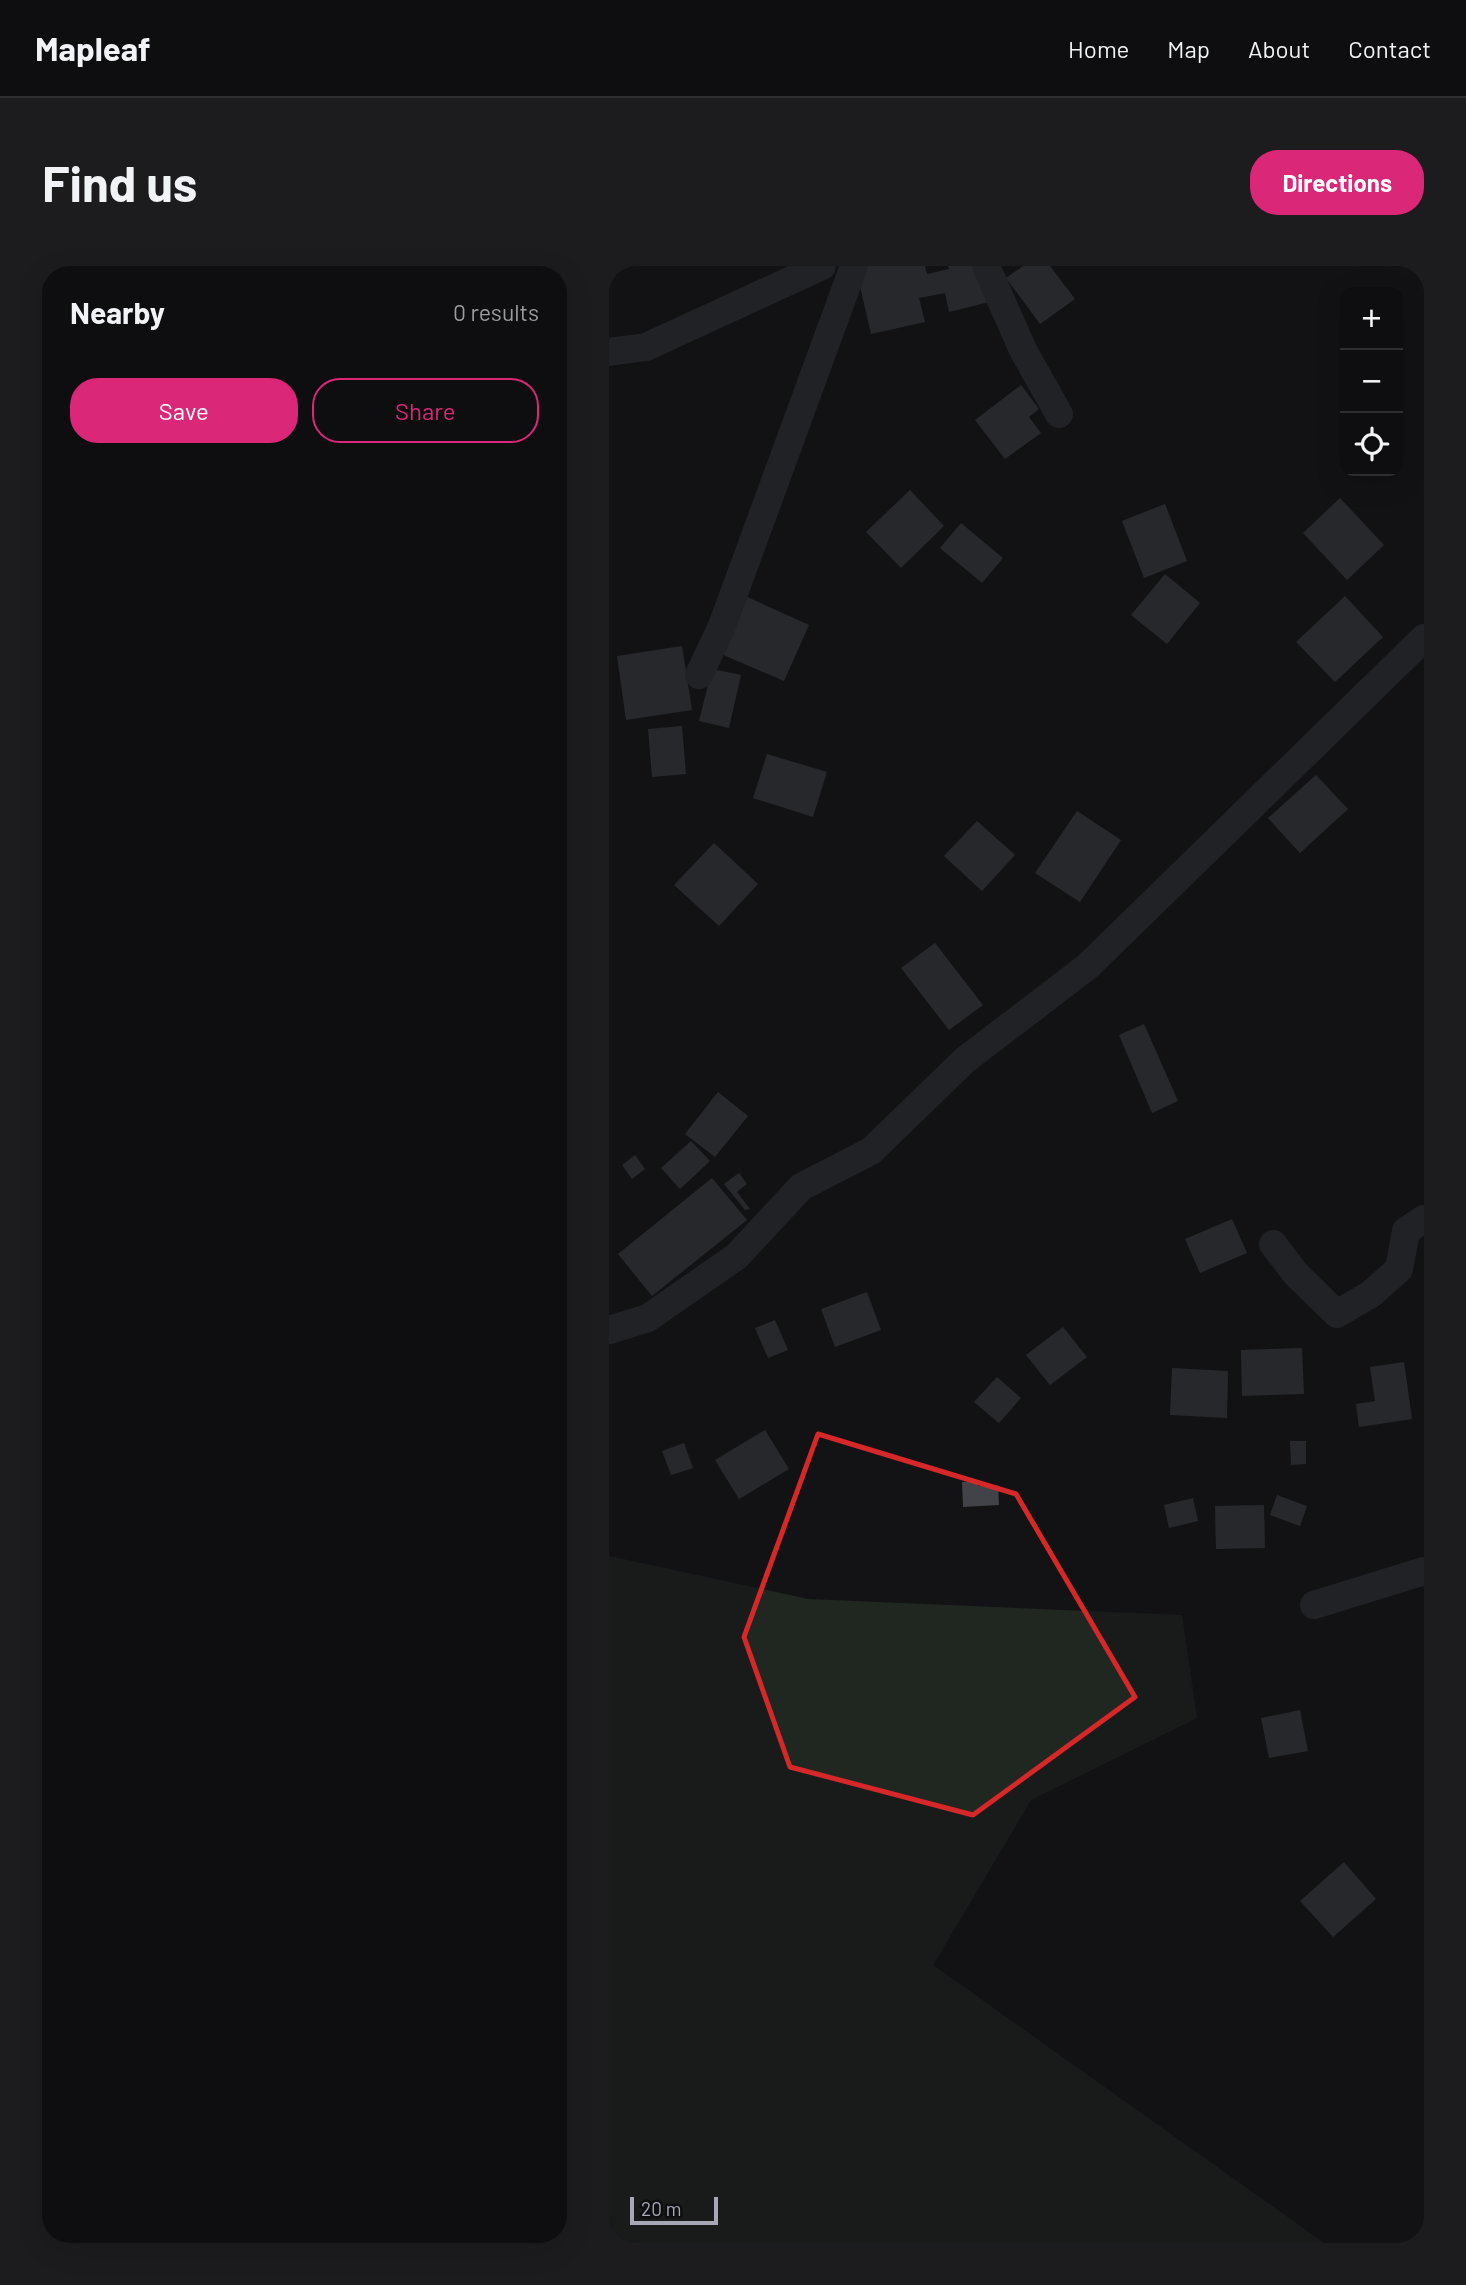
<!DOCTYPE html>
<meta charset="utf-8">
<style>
:root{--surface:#0e0e10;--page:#1c1c1e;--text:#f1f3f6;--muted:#9b9c9f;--line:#2e2e30;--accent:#db2777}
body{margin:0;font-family:Barlow,sans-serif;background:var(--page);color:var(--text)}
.controls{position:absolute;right:21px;top:21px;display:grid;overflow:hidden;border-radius:14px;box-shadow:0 7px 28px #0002}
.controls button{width:63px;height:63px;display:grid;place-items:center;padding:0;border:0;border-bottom:2px solid var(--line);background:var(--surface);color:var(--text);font:35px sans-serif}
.scale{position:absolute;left:21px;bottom:18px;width:88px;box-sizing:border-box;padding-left:7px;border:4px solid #a6a9b5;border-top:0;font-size:19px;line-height:24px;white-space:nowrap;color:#a6a9b5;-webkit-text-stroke:5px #0e0e10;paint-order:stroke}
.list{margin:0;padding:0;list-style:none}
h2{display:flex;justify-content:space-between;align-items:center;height:91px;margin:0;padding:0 28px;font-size:30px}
h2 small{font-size:23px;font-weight:400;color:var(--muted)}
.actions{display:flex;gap:14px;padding:21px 28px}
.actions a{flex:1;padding:16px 0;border:2px solid var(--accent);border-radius:28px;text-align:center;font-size:24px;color:var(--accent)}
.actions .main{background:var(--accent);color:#fff}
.icon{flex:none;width:38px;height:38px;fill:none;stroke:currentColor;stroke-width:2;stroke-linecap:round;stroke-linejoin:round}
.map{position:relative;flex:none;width:815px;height:1977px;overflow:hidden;border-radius:28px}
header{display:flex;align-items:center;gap:42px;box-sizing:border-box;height:98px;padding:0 35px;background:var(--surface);border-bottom:2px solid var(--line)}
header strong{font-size:33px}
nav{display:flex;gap:38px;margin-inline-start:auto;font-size:24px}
.intro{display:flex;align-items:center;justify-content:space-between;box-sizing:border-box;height:168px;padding:0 42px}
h1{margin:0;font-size:49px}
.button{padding:18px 32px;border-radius:28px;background:var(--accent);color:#fff;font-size:24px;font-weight:700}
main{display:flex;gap:42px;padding:0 42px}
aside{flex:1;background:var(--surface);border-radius:28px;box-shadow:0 7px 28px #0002}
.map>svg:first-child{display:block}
.green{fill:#202721}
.building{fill:#424348}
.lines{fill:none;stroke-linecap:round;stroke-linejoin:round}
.minor{stroke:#34353a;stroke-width:28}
.marked{fill:none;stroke:#d62828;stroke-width:5;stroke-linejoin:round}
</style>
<header>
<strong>Mapleaf</strong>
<nav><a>Home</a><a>Map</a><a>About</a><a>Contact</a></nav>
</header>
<div class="intro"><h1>Find us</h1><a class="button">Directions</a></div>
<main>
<aside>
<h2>Nearby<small>0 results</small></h2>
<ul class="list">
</ul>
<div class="actions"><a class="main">Save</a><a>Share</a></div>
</aside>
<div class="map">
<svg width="815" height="1977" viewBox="0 0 815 1977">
<rect width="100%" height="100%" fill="#131315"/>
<!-- green -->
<path class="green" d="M0 1290 199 1333 573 1349 588 1452 422 1534 324 1699 715 1977H0Z"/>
<!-- building -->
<path class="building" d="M260 0H316L318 8 340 3 339 0H372L380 36 340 46 336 27 310 32 316 56 262 68 247 3Z
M414 0H441L466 33 431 58 397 12Z
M412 119 430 143 420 151 432 167 396 193 366 154Z
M301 224 335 260 292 302 257 266Z
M731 232 775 279 738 314 694 267Z
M556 238 578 295 535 312 513 255Z
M352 257 394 292 373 317 331 282Z
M556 308 591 337 558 378 522 349Z
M136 330 200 359 175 415 110 387Z
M736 330 774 371 726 416 687 376Z
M73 380 83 444 17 454 8 390Z
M103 403 132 409 120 462 90 455Z
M73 460 77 508 43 511 39 463Z
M158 488 218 506 204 551 144 532Z
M707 509 739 543 691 587 659 552Z
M468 545 512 574 471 636 426 607Z
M368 555 406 589 373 625 335 590Z
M105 577 149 618 110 660 65 619Z
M326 677 374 739 340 764 292 702Z
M535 758 569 835 543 847 510 769Z
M109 826 139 850 106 891 76 868Z
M82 875 101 895 71 923 52 902Z
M26 889 36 903 23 913 13 899Z
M130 907 138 918 128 926 141 943 136 944 115 918Z
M103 912 138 954 43 1030 9 988Z
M623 953 638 987 591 1007 576 973Z
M258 1026 272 1064 226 1081 212 1043Z
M166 1054 179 1084 159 1092 146 1062Z
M454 1061 478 1091 441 1119 417 1089Z
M693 1082 695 1128 633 1130 632 1084Z
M795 1096 803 1153 750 1161 747 1138 766 1135 761 1101Z
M563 1102 619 1105 618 1152 561 1149Z
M388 1111 412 1132 390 1157 365 1136Z
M156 1164 180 1203 130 1233 106 1194Z
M681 1175H697V1198L682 1199Z
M75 1177 84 1202 62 1209 53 1185Z
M353 1216H369V1220L389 1219 390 1239 354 1241Z
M668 1229 698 1240 691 1260 661 1249Z
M584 1232 589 1255 560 1262 555 1239Z
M655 1239 656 1282 607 1283 606 1240Z
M691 1444 699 1485 660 1492 652 1452Z
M735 1596 767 1633 724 1671 691 1635Z"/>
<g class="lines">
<!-- minor -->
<path class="minor" d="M377 0 414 84 450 148
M0 86 37 81 213 0
M90 409 113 360 245 0
M664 978 687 1008 728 1048 762 1028 790 1003 797 965 815 953
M0 1064 39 1052 128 990 192 921 262 885 356 794 479 700 815 372
M705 1339 815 1305"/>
</g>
<!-- marked area -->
<path d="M0 0H815V1977H0ZM209 1168 407 1228 526 1431 364 1549 181 1501 135 1371Z" fill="#131315" fill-opacity=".55" fill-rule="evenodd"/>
<path class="marked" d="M209 1168 407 1228 526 1431 364 1549 181 1501 135 1371Z"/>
</svg>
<div class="controls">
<button>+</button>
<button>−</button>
<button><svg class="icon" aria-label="locate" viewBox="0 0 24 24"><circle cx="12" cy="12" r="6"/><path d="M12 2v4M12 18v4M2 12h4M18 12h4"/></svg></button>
</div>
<div class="scale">20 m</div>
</div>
</main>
